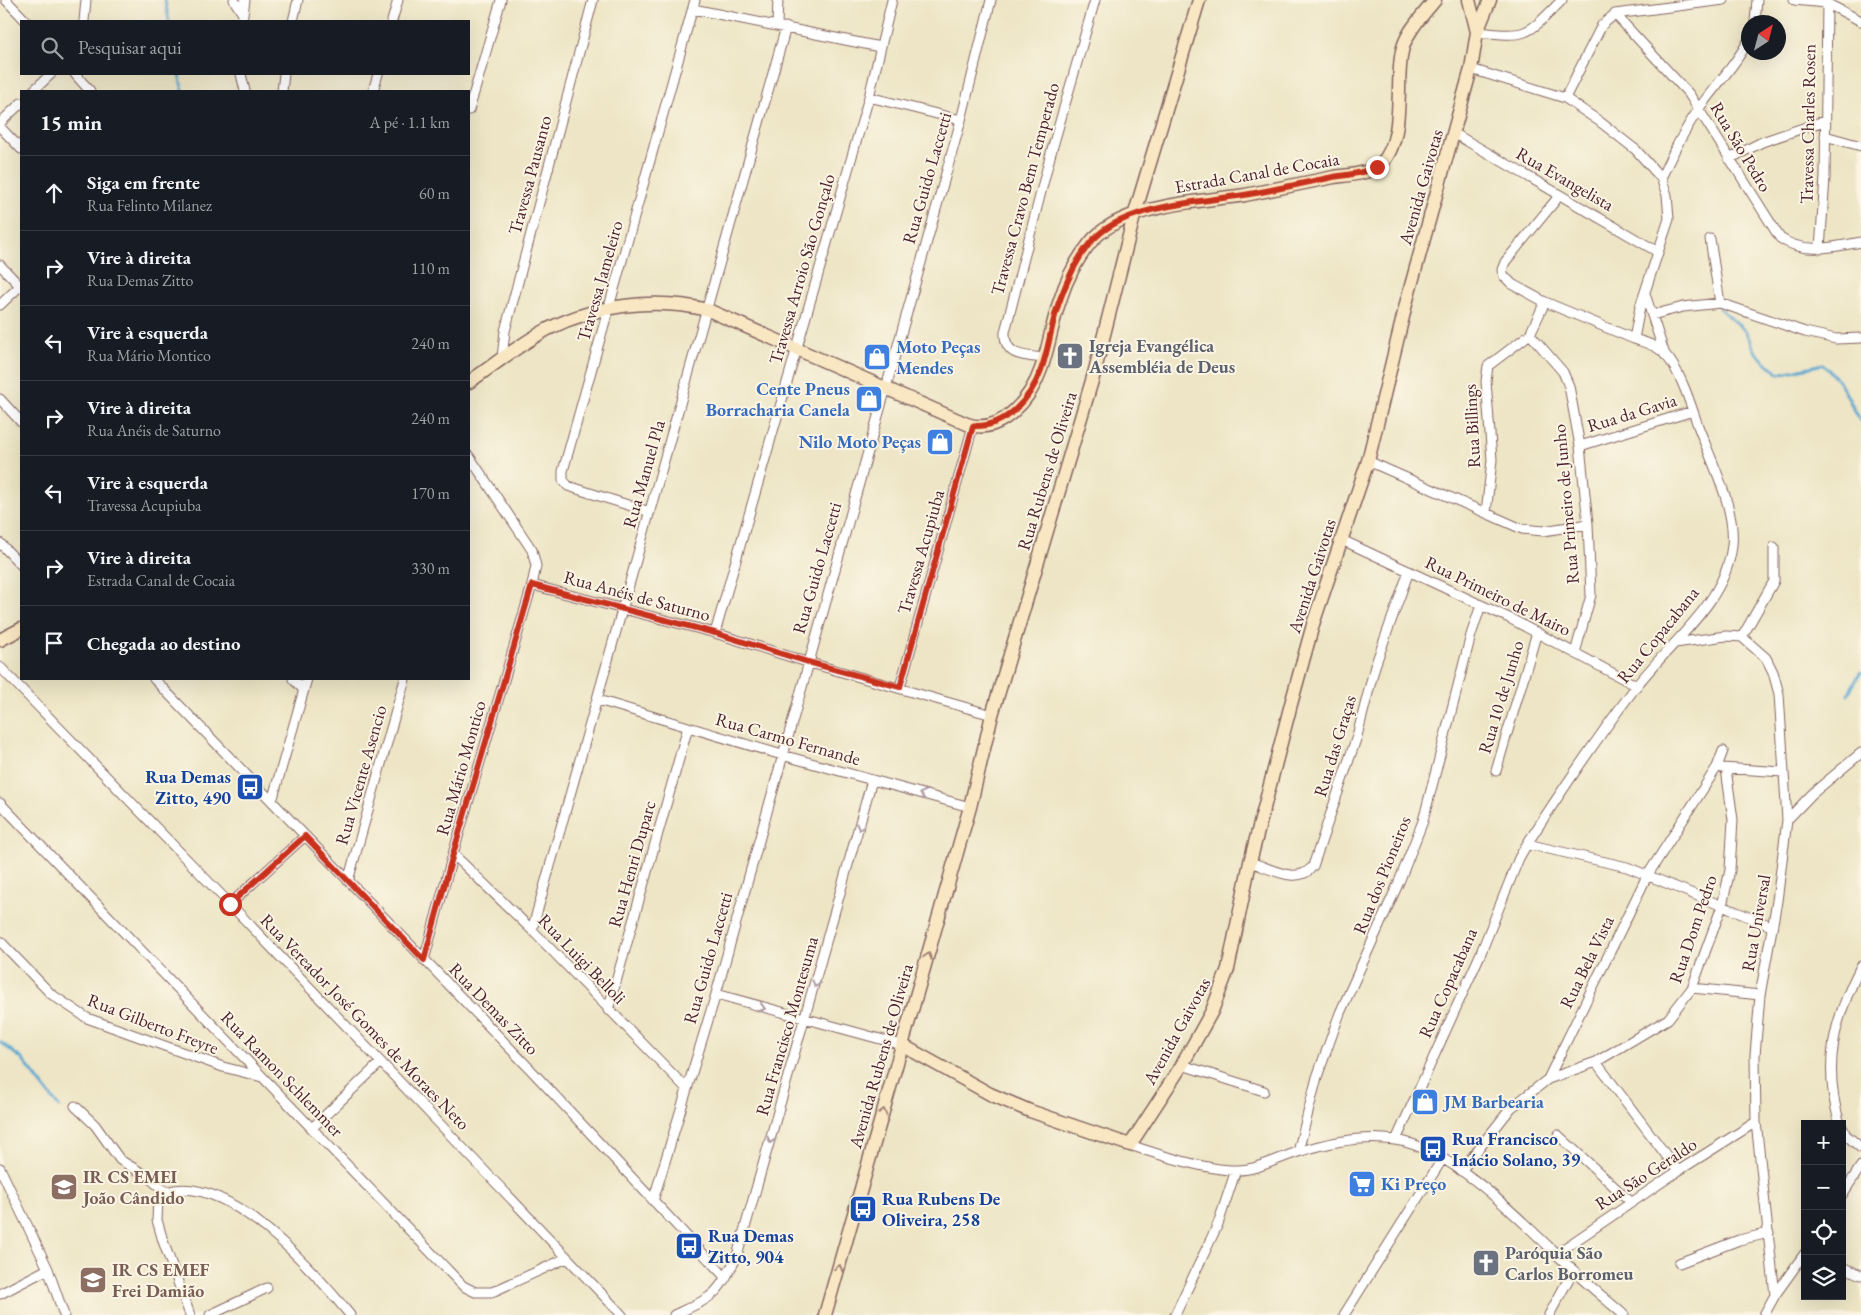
<!DOCTYPE html>
<html lang="pt">
<meta charset="utf-8">
<style>
:root{--surface:#171b24;--page:#242831;--text:#f1f3f6;--muted:#9ea1a6;--line:#363941}
body{margin:0;font-family:"EB Garamond",serif;background:var(--page);color:var(--text)}
.controls{position:absolute;right:15px;bottom:15px;display:grid;overflow:hidden;border-radius:0px;box-shadow:0 5px 20px #0002}
.controls button{width:45px;height:45px;display:grid;place-items:center;padding:0;border:0;border-bottom:1px solid var(--line);background:var(--surface);color:var(--text);font:25px sans-serif}
.compass{position:absolute;left:1741px;top:15px;width:45px;height:45px;border-radius:50%;background:var(--surface);box-shadow:0 5px 20px #0002;rotate:36deg}
.stop{position:absolute;width:15px;height:15px;margin:-11px;border:4px solid #c8321e;border-radius:50%;background:#fff}
.stop.end{background:#c8321e;border-color:#fff;box-shadow:0 1px 5px #0008}
.list{margin:0;padding:0;list-style:none}
h2{display:flex;justify-content:space-between;align-items:center;height:65px;margin:0;padding:0 20px;font-size:21px}
h2 small{font-size:16px;font-weight:400;color:var(--muted)}
.list li{display:grid;grid-template-columns:32px 1fr auto;gap:15px;align-items:center;box-sizing:border-box;height:75px;padding:0 20px;border-top:1px solid var(--line)}
.list b{display:block;font-size:19px;white-space:nowrap}
.list p{margin:0;font-size:16px;white-space:nowrap;color:var(--muted)}
.list em{font-size:16px;font-style:normal;color:var(--muted)}
.icon{flex:none;width:28px;height:28px;fill:none;stroke:currentColor;stroke-width:2;stroke-linecap:round;stroke-linejoin:round}
.map{position:relative;flex:none;width:1861px;height:1315px;overflow:hidden}
.search{position:absolute;background:var(--surface);box-shadow:0 5px 20px #0002;left:20px;top:20px;width:450px;height:55px;display:flex;align-items:center;gap:12px;box-sizing:border-box;padding:0 18px;border-radius:0px;color:var(--muted);font-size:19px}
.panel{position:absolute;background:var(--surface);box-shadow:0 5px 20px #0002;left:20px;top:90px;width:450px;height:590px;border-radius:0px}
.map>svg:first-child{display:block}
.lines{fill:none;stroke-linecap:round;stroke-linejoin:round}
.stream{stroke:#56a5d0;stroke-width:3}
.street-casing{stroke:#836461;stroke-width:11}
.secondary-casing{stroke:#836461;stroke-width:15}
.street{stroke:#fff;stroke-width:9}
.secondary{stroke:#f9e7c3;stroke-width:12}
.oneway{stroke:#ae9aa0}
.oneway2{stroke:#a28377}
.route{stroke:#c8321e;stroke-width:6}
.labels{text-anchor:middle;stroke-width:4;stroke-linejoin:round;paint-order:stroke}
.street-label{font-size:18px;fill:#4a1f2b;stroke:#fcf5e5}
.worship-label{font-size:18px;font-weight:bold;fill:#5b616d;stroke:#fcf5e5;text-anchor:start}
.shop-label{font-size:18px;font-weight:bold;fill:#366cbe;stroke:#fcf5e5;text-anchor:start}
.transit-label{font-size:18px;font-weight:bold;fill:#164399;stroke:#fcf5e5;text-anchor:start}
.education-label{font-size:18px;font-weight:bold;fill:#785e54;stroke:#fcf5e5;text-anchor:start}
</style>
<div class="map">
<svg width="1861" height="1315" viewBox="0 0 1861 1315">
<rect width="100%" height="100%" fill="#fcf5e5"/>
<filter id="ink" filterUnits="userSpaceOnUse"><feTurbulence type="fractalNoise" baseFrequency=".02" numOctaves="2"/><feDisplacementMap in="SourceGraphic" scale="10" xChannelSelector="R" yChannelSelector="G"/><feConvolveMatrix kernelMatrix="1 2 1 2 8 2 1 2 1" color-interpolation-filters="sRGB"/></filter>
<filter id="wash" filterUnits="userSpaceOnUse"><feTurbulence type="fractalNoise" baseFrequency=".0096" numOctaves="4" result="noise"/><feDisplacementMap in="SourceGraphic" scale="20" xChannelSelector="R" yChannelSelector="G"/><feGaussianBlur stdDeviation="1.12" result="paint"/><feColorMatrix in="noise" values="0 0 0 0 0 0 0 0 0 0 0 0 0 0 0 0 0 1.4 0 .05"/><feComposite in="paint" operator="in"/></filter>
<g filter="url(#wash)">
<rect width="100%" height="100%" fill="#ede5c5"/>
<g class="lines">
<!-- stream -->
<path class="stream" d="M165 0 169 21
M179 74 183 91
M1719 308 1745 331 1757 354 1779 374 1823 364 1839 381 1861 422
M1848 694 1861 672
M0 1042 22 1059 59 1107"/>
</g>
</g>
<g filter="url(#ink)">
<g class="lines">
<!-- street casing -->
<g class="street-casing">
<path id="street" d="M6 0 26 21
M234 0 243 14
M1794 0 1826 3 1861 21
M693 9 880 47
M1615 14 1689 94 1780 238C1804 255 1833 247 1861 242
M84 21 86 0
M242 21 245 0
M293 21 298 0
M392 21 398 0
M1755 22 1757 0
M777 24 778 0
M1477 32C1529 37 1525 37 1562 0
M75 74 90 91
M241 74 245 91
M33 91 51 74
M282 91 284 74
M373 91 378 74
M869 97 961 120
M1565 98 1602 25 1615 14 1724 0
M469 110 501 0
M0 123 21 103
M0 127 21 149
M1455 134 1658 252
M1825 136 1861 146
M1729 159 1762 142 1824 121
M1661 178C1672 154 1684 131 1698 110 1714 86 1735 67 1748 41
M1560 195 1505 262 1502 270 1504 276 1512 284 1545 302 1634 339
M1710 239 1720 303
M1820 249 1825 178 1827 0
M0 265 21 287
M1645 294 1665 355
M0 305 20 286
M1652 315 1683 307 1720 303 1805 332 1836 339 1861 338
M1530 334 1563 372 1569 386 1580 446 1588 524 1591 595 1575 653
M502 358 505 331 593 0
M1045 358C1025 356 1004 357 1005 332L1051 153 1095 0
M0 399 21 422
M1580 446 1693 411
M1368 461 1522 529 1543 531 1588 524
M650 512 568 486 563 480V471L695 0
M1486 513 1492 460 1486 381 1488 366 1530 334 1545 302
M1342 540 1509 618 1637 686
M0 543 21 565
M532 585 715 633 807 662 992 715
M715 633 869 97 892 0
M1742 637 1774 581V547
M1675 643 1726 636 1742 637 1766 658 1773 672 1779 694 1787 820 1777 901 1760 995 1755 1055 1756 1122 1775 1295
M0 667 229 903 622 1315
M154 679 530 1069 726 1278
M293 679 304 690
M900 687 973 426
M598 700 782 755 970 807
M1722 768 1783 772
M1496 771 1537 632
M272 801 307 679
M0 803 463 1286 475 1292H492L567 1258
M1787 820 1813 793 1861 753
M1527 844 1627 867 1771 926
M453 854 532 930 686 1088
M1250 862C1270 868 1298 886 1313 866L1357 736 1375 666 1409 571
M348 881 405 679
M230 904 305 836
M532 930 786 27
M0 941 51 994 87 1018 223 1067 262 1077
M424 960 453 854 532 585 536 566 532 550 469 456
M1692 988 1760 995
M716 994 902 1045
M608 1010 688 727
M1596 1062 1678 1171
M1182 1065 1264 1091
M1548 1079 1596 1062 1668 1019 1692 988 1722 906 1730 870 1733 820 1726 769
M75 1106 95 1125 120 1160 147 1176 166 1192C228 1172 315 1272 350 1315
M1840 1124C1822 1065 1834 1019 1861 966
M1842 1127 1846 1135 1861 1148
M312 1128 381 1062
M1558 1135 1631 1202
M1396 1140 1480 955 1519 858 1527 844C1562 790 1597 738 1635 688 1668 644 1726 604 1732 545 1736 509 1711 460 1698 426 1691 405 1678 362 1659 349 1652 344 1643 342 1634 339L1640 307 1669 219 1667 195 1661 178 1636 150 1599 121 1565 98 1471 69
M1130 1145C1156 1154 1210 1171 1237 1170 1258 1170 1278 1158 1298 1152 1329 1142 1362 1135 1395 1140 1455 1148 1529 1229 1573 1270 1589 1286 1607 1300 1624 1315
M1298 1152 1317 1077 1340 1013 1399 882 1423 821 1471 635 1481 605
M0 1168 48 1269 64 1315
M1461 1171 1511 1108 1548 1079 1647 876 1717 767 1723 751
M166 1192 158 1199 157 1220 163 1241 190 1315
M1842 1195 1861 1166
M653 1201 716 994 961 120 991 0
M1556 1254 1678 1171 1756 1122
M1679 1263 1739 1240 1769 1233
M1842 1267 1861 1275
M0 1294 48 1269
M210 1315 267 1288
M674 1315C714 1296 717 1297 737 1256L872 780
M1175 1315 1218 1224 1236 1170
M1344 1315 1443 1158
M1549 1315 1573 1271
M1764 1315 1775 1295 1805 1253"/>
</g>
<!-- secondary casing -->
<g class="secondary-casing">
<path id="secondary" d="M1477 32 1490 0
M469 382C495 364 520 344 548 329 596 305 655 297 708 310L967 424C1001 436 1031 398 1041 369 1049 347 1052 323 1060 300 1066 281 1077 259 1090 243 1121 204 1199 202 1245 195 1275 189 1304 183 1334 177 1348 175 1371 174 1381 164 1406 139 1395 83 1402 51 1406 32 1423 15 1435 0
M0 640 21 629
M902 1045 990 1094 1030 1111 1130 1145 1182 1065 1212 1011 1228 969 1250 862 1291 704 1314 621 1368 461 1407 300 1471 69 1477 32 1469 0
M825 1315 970 807 992 715 1094 374 1134 216 1199 0"/>
</g>
<!-- street -->
<use href="#street" class="street"/>
<!-- secondary -->
<use href="#secondary" class="secondary"/>
</g>
<!-- one-way arrows -->
<defs><path id="oneway-chevron" d="M-2-3.5L2.5 0L-2 3.5" fill="none" stroke-width="1.6" stroke-linecap="round" stroke-linejoin="round" transform="scale(1.25)"/></defs>
<g class="oneway">
<use href="#oneway-chevron" transform="translate(923 794) rotate(-165)"/>
<use href="#oneway-chevron" transform="translate(860 827) rotate(105)"/>
<use href="#oneway-chevron" transform="translate(816 984) rotate(106)"/>
<use href="#oneway-chevron" transform="translate(762 1008) rotate(16)"/>
<use href="#oneway-chevron" transform="translate(771 1140) rotate(105)"/>
</g>
<g class="oneway2">
<use href="#oneway-chevron" transform="translate(928 956) rotate(-74)"/>
<use href="#oneway-chevron" transform="translate(883 1112) rotate(-74)"/>
<use href="#oneway-chevron" transform="translate(839 1268) rotate(-74)"/>
</g>
</g>
<g class="lines" filter="url(#ink)">
<!-- route -->
<path class="route" d="M230 904 305 836 424 960 453 854 532 585 715 633 808 662 900 687 973 426C1006 428 1031 398 1041 370 1050 346 1051 321 1061 297 1069 276 1080 251 1097 236 1130 205 1201 202 1244 195 1274 190 1304 183 1333 177 1348 175 1364 173 1377 167"/>
</g>
<!-- icons -->
<defs>
<g id="church-square" transform="scale(1.4375)"><rect x="-9" y="-9" width="18" height="18" rx="4" fill="#6b7280" stroke="#fcf5e5"/><path d="M-1.2-6h2.4v3.5h3.3v2.4h-3.3V6h-2.4V-.1h-3.3v-2.4h3.3Z" fill="#fff"/></g>
<g id="shop-square" transform="scale(1.4375)"><rect x="-9" y="-9" width="18" height="18" rx="4" fill="#3f7fe0" stroke="#fcf5e5"/><path d="M-5-2.5h2.3a2.7 3.5 0 0 1 5.4 0H5L5.5 6h-11ZM-1.5-2.5h3a1.5 2.3 0 0 0-3 0Z" fill="#fff"/></g>
<g id="bus-square" transform="scale(1.4375)"><rect x="-9" y="-9" width="18" height="18" rx="4" fill="#1a4fb4" stroke="#fcf5e5"/><path d="M-5-6H5V4H4V6H2V4H-2V6H-4V4H-5ZM-3.5-4V0h7V-4ZM-3.5 1.2v1.5H-2V1.2ZM2 1.2v1.5H3.5V1.2Z" fill="#fff"/></g>
<g id="supermarket-square" transform="scale(1.4375)"><rect x="-9" y="-9" width="18" height="18" rx="4" fill="#3f7fe0" stroke="#fcf5e5"/><path d="M-6-5.5h2.5l.6 2H6L4.5 2H-2.5L-4.4-4H-6ZM-1.5 3.2a1.3 1.3 0 1 0 .1 0ZM3 3.2a1.3 1.3 0 1 0 .1 0Z" fill="#fff"/></g>
<g id="school-square" transform="scale(1.4375)"><rect x="-9" y="-9" width="18" height="18" rx="4" fill="#8d6e63" stroke="#fcf5e5"/><path d="M0-5L7-2L0 1L-7-2ZM-4 1L0 2.5L4 1V4Q0 6-4 4Z" fill="#fff"/></g>
</defs>
<g fill-rule="evenodd">
<use href="#church-square" x="1070" y="356"/>
<use href="#shop-square" x="877" y="357"/>
<use href="#shop-square" x="869" y="399"/>
<use href="#shop-square" x="940" y="442"/>
<use href="#bus-square" x="250" y="787"/>
<use href="#shop-square" x="1425" y="1102"/>
<use href="#bus-square" x="1433" y="1149"/>
<use href="#supermarket-square" x="1362" y="1184"/>
<use href="#school-square" x="64" y="1187"/>
<use href="#bus-square" x="863" y="1209"/>
<use href="#bus-square" x="689" y="1246"/>
<use href="#church-square" x="1486" y="1263"/>
<use href="#school-square" x="93" y="1280"/>
</g>
<g class="labels">
<!-- street labels -->
<g class="street-label">
<text transform="translate(1808 124) rotate(-89)" y="6">Travessa Charles Rosen</text>
<text transform="translate(1741 147) rotate(59)" y="6">Rua São Pedro</text>
<text transform="translate(1257 173) rotate(-10)" y="6">Estrada Canal de Cocaia</text>
<text transform="translate(530 175) rotate(-75)" y="6">Travessa Pausanto</text>
<text transform="translate(927 178) rotate(-74)" y="6">Rua Guido Laccetti</text>
<text transform="translate(1565 179) rotate(30)" y="6">Rua Evangelista</text>
<text transform="translate(1421 187) rotate(-74)" y="6">Avenida Gaivotas</text>
<text transform="translate(1025 189) rotate(-75)" y="6">Travessa Cravo Bem Temperado</text>
<text transform="translate(802 269) rotate(-74)" y="6">Travessa Arroio São Gonçalo</text>
<text transform="translate(600 281) rotate(-74)" y="6">Travessa Jameleiro</text>
<text transform="translate(1632 413) rotate(-17)" y="6">Rua da Gavia</text>
<text transform="translate(1472 426) rotate(-93)" y="6">Rua Billings</text>
<text transform="translate(1047 471) rotate(-73)" y="6">Rua Rubens de Oliveira</text>
<text transform="translate(644 474) rotate(-74)" y="6">Rua Manuel Pla</text>
<text transform="translate(1566 504) rotate(-95)" y="6">Rua Primeiro de Junho</text>
<text transform="translate(921 552) rotate(-74)" y="6">Travessa Acupiuba</text>
<text transform="translate(817 568) rotate(-74)" y="6">Rua Guido Laccetti</text>
<text transform="translate(1312 576) rotate(-72)" y="6">Avenida Gaivotas</text>
<text transform="translate(637 596) rotate(15)" y="6">Rua Anéis de Saturno</text>
<text transform="translate(1498 596) rotate(26)" y="6">Rua Primeiro de Mairo</text>
<text transform="translate(1658 635) rotate(-51)" y="6">Rua Copacabana</text>
<text transform="translate(1501 697) rotate(-73)" y="6">Rua 10 de Junho</text>
<text transform="translate(788 739) rotate(16)" y="6">Rua Carmo Fernande</text>
<text transform="translate(1335 746) rotate(-73)" y="6">Rua das Graças</text>
<text transform="translate(461 768) rotate(-74)" y="6">Rua Mário Montico</text>
<text transform="translate(361 775) rotate(-74)" y="6">Rua Vicente Asencio</text>
<text transform="translate(632 864) rotate(-74)" y="6">Rua Henri Duparc</text>
<text transform="translate(1382 875) rotate(-68)" y="6">Rua dos Pioneiros</text>
<text transform="translate(1756 923) rotate(-80)" y="6">Rua Universal</text>
<text transform="translate(1693 929) rotate(-71)" y="6">Rua Dom Pedro</text>
<text transform="translate(708 958) rotate(-74)" y="6">Rua Guido Laccetti</text>
<text transform="translate(582 959) rotate(46)" y="6">Rua Luigi Belloli</text>
<text transform="translate(1587 962) rotate(-64)" y="6">Rua Bela Vista</text>
<text transform="translate(1448 983) rotate(-66)" y="6">Rua Copacabana</text>
<text transform="translate(494 1009) rotate(46)" y="6">Rua Demas Zitto</text>
<text transform="translate(365 1022) rotate(46)" y="6">Rua Vereador José Gomes de Moraes Neto</text>
<text transform="translate(153 1024) rotate(21)" y="6">Rua Gilberto Freyre</text>
<text transform="translate(787 1026) rotate(-74)" y="6">Rua Francisco Montesuma</text>
<text transform="translate(1177 1031) rotate(-61)" y="6">Avenida Gaivotas</text>
<text transform="translate(881 1056) rotate(-74)" y="6">Avenida Rubens de Oliveira</text>
<text transform="translate(282 1074) rotate(46)" y="6">Rua Ramon Schlemmer</text>
<text transform="translate(1646 1174) rotate(-33)" y="6">Rua São Geraldo</text>
</g>
<!-- worship labels -->
<g class="worship-label">
<text x="1089" y="352">Igreja Evangélica<tspan x="1089" dy="21">Assembléia de Deus</tspan></text>
<text x="1505" y="1259">Paróquia São<tspan x="1505" dy="21">Carlos Borromeu</tspan></text>
</g>
<!-- shop labels -->
<g class="shop-label">
<text x="896" y="353">Moto Peças<tspan x="896" dy="21">Mendes</tspan></text>
<text x="850" y="395" text-anchor="end">Cente Pneus<tspan x="850" dy="21">Borracharia Canela</tspan></text>
<text x="921" y="448" text-anchor="end">Nilo Moto Peças</text>
<text x="1444" y="1108">JM Barbearia</text>
<text x="1381" y="1190">Ki Preço</text>
</g>
<!-- transit labels -->
<g class="transit-label">
<text x="231" y="783" text-anchor="end">Rua Demas<tspan x="231" dy="21">Zitto, 490</tspan></text>
<text x="1452" y="1145">Rua Francisco<tspan x="1452" dy="21">Inácio Solano, 39</tspan></text>
<text x="882" y="1205">Rua Rubens De<tspan x="882" dy="21">Oliveira, 258</tspan></text>
<text x="708" y="1242">Rua Demas<tspan x="708" dy="21">Zitto, 904</tspan></text>
</g>
<!-- education labels -->
<g class="education-label">
<text x="83" y="1183">IR CS EMEI<tspan x="83" dy="21">João Cândido</tspan></text>
<text x="112" y="1276">IR CS EMEF<tspan x="112" dy="21">Frei Damião</tspan></text>
</g>
</g>
</svg>
<div class="controls">
<button>+</button>
<button>−</button>
<button><svg class="icon" aria-label="locate" viewBox="0 0 24 24"><circle cx="12" cy="12" r="6"/><path d="M12 2v4M12 18v4M2 12h4M18 12h4"/></svg></button>
<button><svg class="icon" aria-label="layers" viewBox="0 0 24 24"><path d="M12 4l9 5-9 5-9-5zM3 14l9 5 9-5"/></svg></button>
</div>
<svg class="compass" viewBox="-18 -18 36 36"><path d="M0-13l5 13h-10z" fill="#e53935"/><path d="M0 13l5-13h-10z" fill="#9ea1a6"/></svg>
<div class="stop" style="left:230px;top:904px"></div>
<div class="stop end" style="left:1377px;top:167px"></div>
<div class="search"><svg class="icon" aria-label="search" viewBox="0 0 24 24"><circle cx="10" cy="10" r="6"/><path d="M15 15l6 6"/></svg>Pesquisar aqui</div>
<section class="panel">
<h2>15 min<small>A pé · 1.1 km</small></h2>
<ul class="list">
<li><svg class="icon" aria-label="ahead" viewBox="0 0 24 24"><path d="M12 20V5M6 11l6-6 6 6"/></svg><div><b>Siga em frente</b><p>Rua Felinto Milanez</p></div><em>60 m</em></li>
<li><svg class="icon" aria-label="right" viewBox="0 0 24 24"><path d="M7 20v-9h11M14 6l5 5-5 5"/></svg><div><b>Vire à direita</b><p>Rua Demas Zitto</p></div><em>110 m</em></li>
<li><svg class="icon" aria-label="left" viewBox="0 0 24 24"><path d="M17 20v-9H6M10 6l-5 5 5 5"/></svg><div><b>Vire à esquerda</b><p>Rua Mário Montico</p></div><em>240 m</em></li>
<li><svg class="icon" aria-label="right" viewBox="0 0 24 24"><path d="M7 20v-9h11M14 6l5 5-5 5"/></svg><div><b>Vire à direita</b><p>Rua Anéis de Saturno</p></div><em>240 m</em></li>
<li><svg class="icon" aria-label="left" viewBox="0 0 24 24"><path d="M17 20v-9H6M10 6l-5 5 5 5"/></svg><div><b>Vire à esquerda</b><p>Travessa Acupiuba</p></div><em>170 m</em></li>
<li><svg class="icon" aria-label="right" viewBox="0 0 24 24"><path d="M7 20v-9h11M14 6l5 5-5 5"/></svg><div><b>Vire à direita</b><p>Estrada Canal de Cocaia</p></div><em>330 m</em></li>
<li><svg class="icon" aria-label="arrive" viewBox="0 0 24 24"><path d="M6 21V4h12l-3 4 3 4H6"/></svg><div><b>Chegada ao destino</b></div></li>
</ul>
</section>
</div>
